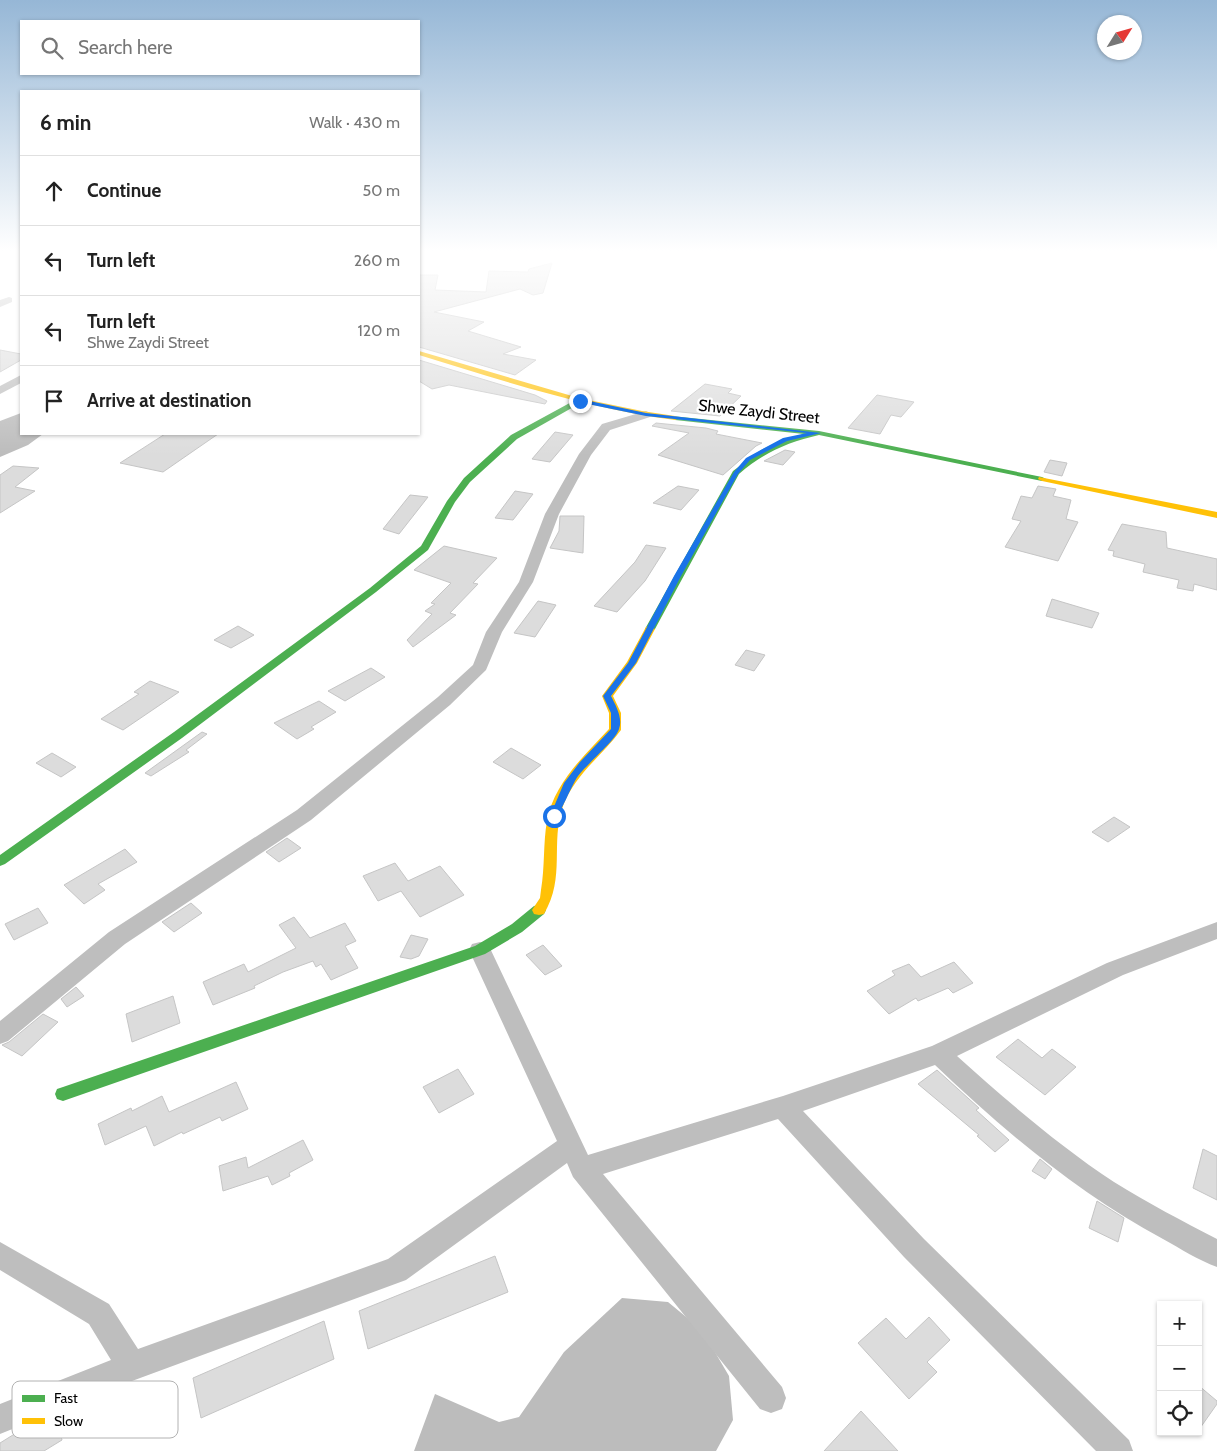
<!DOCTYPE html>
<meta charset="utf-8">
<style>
:root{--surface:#fff;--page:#f6f6f6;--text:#222;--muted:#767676;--line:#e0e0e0}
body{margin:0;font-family:Cabin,sans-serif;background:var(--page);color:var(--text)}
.controls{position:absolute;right:15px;bottom:15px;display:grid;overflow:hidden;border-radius:0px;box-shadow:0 1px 4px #0004}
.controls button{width:45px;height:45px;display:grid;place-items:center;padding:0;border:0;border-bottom:1px solid var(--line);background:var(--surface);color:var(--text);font:25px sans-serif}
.compass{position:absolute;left:1097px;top:15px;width:45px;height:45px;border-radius:50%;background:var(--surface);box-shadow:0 1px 4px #0004;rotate:53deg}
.stop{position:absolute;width:15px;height:15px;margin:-11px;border:4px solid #1a73e8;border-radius:50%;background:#fff}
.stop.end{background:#1a73e8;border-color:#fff;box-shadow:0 1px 5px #0008}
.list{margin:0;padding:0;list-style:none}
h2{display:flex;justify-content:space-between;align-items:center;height:65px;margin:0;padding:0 20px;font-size:21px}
h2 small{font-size:16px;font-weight:400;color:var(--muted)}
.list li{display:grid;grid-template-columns:32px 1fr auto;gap:15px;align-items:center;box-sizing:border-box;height:70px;padding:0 20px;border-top:1px solid var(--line)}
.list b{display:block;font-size:19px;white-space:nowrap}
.list p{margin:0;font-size:16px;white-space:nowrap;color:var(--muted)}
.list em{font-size:16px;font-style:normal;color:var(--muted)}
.icon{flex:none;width:28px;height:28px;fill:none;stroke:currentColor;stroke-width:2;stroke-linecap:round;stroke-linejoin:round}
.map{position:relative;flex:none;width:1217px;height:1451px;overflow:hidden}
.search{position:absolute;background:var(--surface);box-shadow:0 1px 4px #0004;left:20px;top:20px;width:400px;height:55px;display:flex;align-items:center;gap:12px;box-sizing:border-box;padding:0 18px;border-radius:0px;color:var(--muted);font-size:19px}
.panel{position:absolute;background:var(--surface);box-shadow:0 1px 4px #0004;left:20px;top:90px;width:400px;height:345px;border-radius:0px}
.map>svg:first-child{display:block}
.water{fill:#bcbcbc}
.building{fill:#dcdcdc;stroke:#c5c5c5}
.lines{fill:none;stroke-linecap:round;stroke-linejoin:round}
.street{fill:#bebebe;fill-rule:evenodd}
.fast{fill:#4caf50;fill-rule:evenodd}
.slow{fill:#ffc107;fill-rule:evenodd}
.route{fill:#1a73e8}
.labels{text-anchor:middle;stroke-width:4.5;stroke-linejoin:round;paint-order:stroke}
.far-street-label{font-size:16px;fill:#000;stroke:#fff}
.key{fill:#fff;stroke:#b2b2b2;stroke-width:1}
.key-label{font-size:14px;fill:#000}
</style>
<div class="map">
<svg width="1217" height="1451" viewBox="0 0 1217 1451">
<rect width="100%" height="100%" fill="#fff"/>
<!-- water -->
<path class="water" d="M21 413V434H43L28 445 0 457V421Z
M622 1298 668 1302 702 1330 729 1376 733 1420 716 1451H414L435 1394 499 1422 519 1417 564 1352Z"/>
<!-- building -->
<path class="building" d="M552 263 543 293 533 295 520 289 434 312 484 322 468 331 521 347 503 354 536 360 515 375 419 347V275H438L435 290 486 292 489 271 528 272 529 269Z
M0 350 21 354V360L0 372Z
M419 360 535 395 547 401 545 404 449 385 432 389 419 381Z
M705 384 732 389 728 393 741 396 720 416 671 411Z
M877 395 914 402 901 417 891 415 880 434 848 428Z
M656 423 706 428 718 431 716 434 762 443 756 446 723 475 658 455 689 433 652 426Z
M555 432 573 435 550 462 532 459Z
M165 434H218L163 472 120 463Z
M785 450 795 452 783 465 764 461Z
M1050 460 1067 463 1062 476 1044 472Z
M13 466 39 468 15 487 35 491 0 513V475Z
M678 486 699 490 681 510 653 503Z
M1038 486 1056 489 1053 496 1071 500 1066 519 1078 522 1058 561 1005 547 1021 521 1012 519 1021 496 1032 498Z
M515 491 533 494 513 520 495 518Z
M410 495 428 497 399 534 383 529Z
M560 516H584L583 553 550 548 559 531Z
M1122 524 1166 532 1167 548 1217 559V590L1194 584 1193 591 1177 588 1179 580 1143 572 1145 564 1113 556 1114 551 1108 550Z
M646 545 666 548 645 581 617 612 594 606 635 562Z
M444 546 497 558 473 583 478 584 450 613 456 615 413 647 407 640 432 614 425 611 435 604 431 603 451 583 414 570Z
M1052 599 1099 613 1092 628 1046 616Z
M538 601 556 605 535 637 514 633Z
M238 626 254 635 231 648 214 640Z
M746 650 765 655 754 671 735 665Z
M371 668 385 677 345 701 328 691Z
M150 681 179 692 123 730 101 719 139 694 134 692Z
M319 701 336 712 311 727 314 729 297 739 274 723Z
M202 732 207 734 186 750 189 752 151 776 145 773Z
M511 748 541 765 523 779 493 762Z
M52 753 76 767 61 777 36 763Z
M1114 817 1130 827 1108 842 1092 832Z
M287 838 301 848 279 862 266 852Z
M125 849 137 862 98 884 105 890 84 904 64 885Z
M395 863 408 881 440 866 464 895 420 917 401 891 378 901 363 876Z
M191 903 202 913 174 932 162 922Z
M38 908 48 923 14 940 5 924Z
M294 917 310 938 345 923 356 941 345 946 358 968 331 980 321 964 316 967 313 961 283 972 254 986 255 988 213 1005 203 982 244 964 248 972 296 948 279 925Z
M411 935 428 939 419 956 411 959 400 957Z
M543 945 562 966 545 975 526 955Z
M954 962 973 983 953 993 948 988 918 1001 916 998 889 1014 867 991 895 975 892 971 909 964 921 977Z
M76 987 84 996 67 1007 61 999Z
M173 996 180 1023 132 1042 126 1014Z
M43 1014 58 1022 22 1056 2 1045 9 1042Z
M1018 1039 1042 1058 1052 1049 1076 1067 1045 1095 996 1057Z
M458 1069 474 1094 439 1113 423 1087Z
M937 1070 979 1108 976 1110 1009 1140 995 1152 977 1136 979 1135 918 1084Z
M236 1082 248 1109 222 1121 220 1117 183 1134 182 1132 154 1146 146 1126 105 1145 98 1124 131 1108 132 1111 162 1096 169 1112Z
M303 1140 313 1160 289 1173 290 1176 272 1185 268 1176 223 1191 219 1166 246 1157 248 1168Z
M1203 1149 1217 1156V1200L1193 1188Z
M1040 1159 1052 1169 1045 1179 1032 1171Z
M1097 1201 1124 1218 1118 1242 1089 1228Z
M495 1256 508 1292 368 1349 359 1311Z
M929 1317 950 1340 927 1362 937 1372 909 1399 858 1343 886 1318 906 1339Z
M324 1321 334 1359 201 1418 193 1378Z
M1198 1385 1217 1401V1404L1198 1431Z
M861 1411 898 1451H824Z
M55 1414 62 1440 44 1451H0V1443L29 1425Z"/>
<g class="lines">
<!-- street -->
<path class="street" d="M9 297 12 298V302L0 307V300Z
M21 375V383L0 394V386Z
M646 411 650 413 652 415 650 417 610 430 591 455 559 514 533 582 502 632 486 670 450 705 311 820 125 944 8 1041 0 1044V1021L109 932 297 810 438 697 473 665 486 632 519 582 545 514 579 454 602 424Z
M1217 922V939L1123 975 957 1056C1007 1101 1058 1145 1114 1182 1148 1203 1182 1221 1217 1239V1267C1198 1260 1181 1249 1163 1239 1078 1193 1005 1132 935 1065L803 1111 924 1239 1129 1440 1133 1451H1096L904 1257 778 1119 603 1174 782 1387 786 1398 782 1409 771 1413 760 1409 573 1177 567 1163 406 1280 132 1381 0 1434V1404L111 1360 89 1324 0 1270V1242L109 1304 138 1349 388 1259 557 1141 469 950 472 944 480 942 488 944 588 1155 783 1096 932 1046 1107 963Z"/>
<!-- fast -->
<path class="fast" d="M577 399 584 401 517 439 470 482 455 502 428 550 376 592 182 738 5 864 0 866V855L174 732 370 588 421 546 447 501 464 478 511 435Z
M672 416 819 431 1042 477 1046 479 1042 481 819 435C788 442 763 453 739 474L655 629 650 632 645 629 733 471 761 450 782 440 804 434 675 420 671 418Z
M539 905 544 906 546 910 544 914 522 932 485 954 63 1101 57 1099 55 1094 57 1089 63 1087 475 946 512 924 534 906Z"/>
<!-- slow -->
<path class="slow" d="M419 351 579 398 642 411 675 416 679 418 675 420C587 408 503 381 419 355Z
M1039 477 1217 512V518L1042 481 1038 479Z
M650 626 655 629 637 663 613 696 621 713V730C602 756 575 774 563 806 550 843 566 877 544 914L539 915 534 914 532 910 540 898 541 890C545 867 543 843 547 821 554 783 584 756 609 729V713L602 696 627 662 646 627Z"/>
</g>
<!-- sky -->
<linearGradient id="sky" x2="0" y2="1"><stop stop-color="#96b7d6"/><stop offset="0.55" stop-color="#fff"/><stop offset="1" stop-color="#fff" stop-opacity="0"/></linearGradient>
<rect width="1217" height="456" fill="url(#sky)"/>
<!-- route -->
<path class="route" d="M580 399 646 413 821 433 787 441 750 460 738 474 681 576 636 663 611 696C616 706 623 718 619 729 616 740 587 764 578 776 572 784 560 816 554 819L550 816 564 783 580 762 611 729V713L603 696 628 663 674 576 734 472 746 458 783 438 807 433 646 416 578 402Z"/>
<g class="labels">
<!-- far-street labels -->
<g class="far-street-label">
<text transform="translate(759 411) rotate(6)" y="6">Shwe Zaydi Street</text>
</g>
</g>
<!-- legend -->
<rect x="12" y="1381" width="166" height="57" rx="8" class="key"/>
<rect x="22" y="1395" width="23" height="7" fill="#4caf50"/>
<rect x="22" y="1418" width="23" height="6" fill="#ffc107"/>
<g class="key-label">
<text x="54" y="1403">Fast</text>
<text x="54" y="1426">Slow</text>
</g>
</svg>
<div class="controls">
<button>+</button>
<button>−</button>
<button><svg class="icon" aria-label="locate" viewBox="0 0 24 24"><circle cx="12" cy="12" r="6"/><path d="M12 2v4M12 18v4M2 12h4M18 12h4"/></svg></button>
</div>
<svg class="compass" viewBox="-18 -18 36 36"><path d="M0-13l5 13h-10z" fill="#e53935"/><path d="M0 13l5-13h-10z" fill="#767676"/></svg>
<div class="stop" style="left:554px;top:816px"></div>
<div class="stop end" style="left:580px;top:401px"></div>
<div class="search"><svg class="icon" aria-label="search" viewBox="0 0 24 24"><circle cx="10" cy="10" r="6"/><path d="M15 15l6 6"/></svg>Search here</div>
<section class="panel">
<h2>6 min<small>Walk · 430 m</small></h2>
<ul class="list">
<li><svg class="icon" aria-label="ahead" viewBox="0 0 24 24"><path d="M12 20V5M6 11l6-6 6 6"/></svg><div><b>Continue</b></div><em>50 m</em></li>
<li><svg class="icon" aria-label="left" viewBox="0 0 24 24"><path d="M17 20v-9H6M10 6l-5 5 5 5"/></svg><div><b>Turn left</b></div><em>260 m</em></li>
<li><svg class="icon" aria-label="left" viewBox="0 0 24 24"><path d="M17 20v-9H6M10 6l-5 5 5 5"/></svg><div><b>Turn left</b><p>Shwe Zaydi Street</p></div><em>120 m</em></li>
<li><svg class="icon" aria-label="arrive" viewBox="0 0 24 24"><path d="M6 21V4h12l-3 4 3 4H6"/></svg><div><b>Arrive at destination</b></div></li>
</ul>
</section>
</div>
